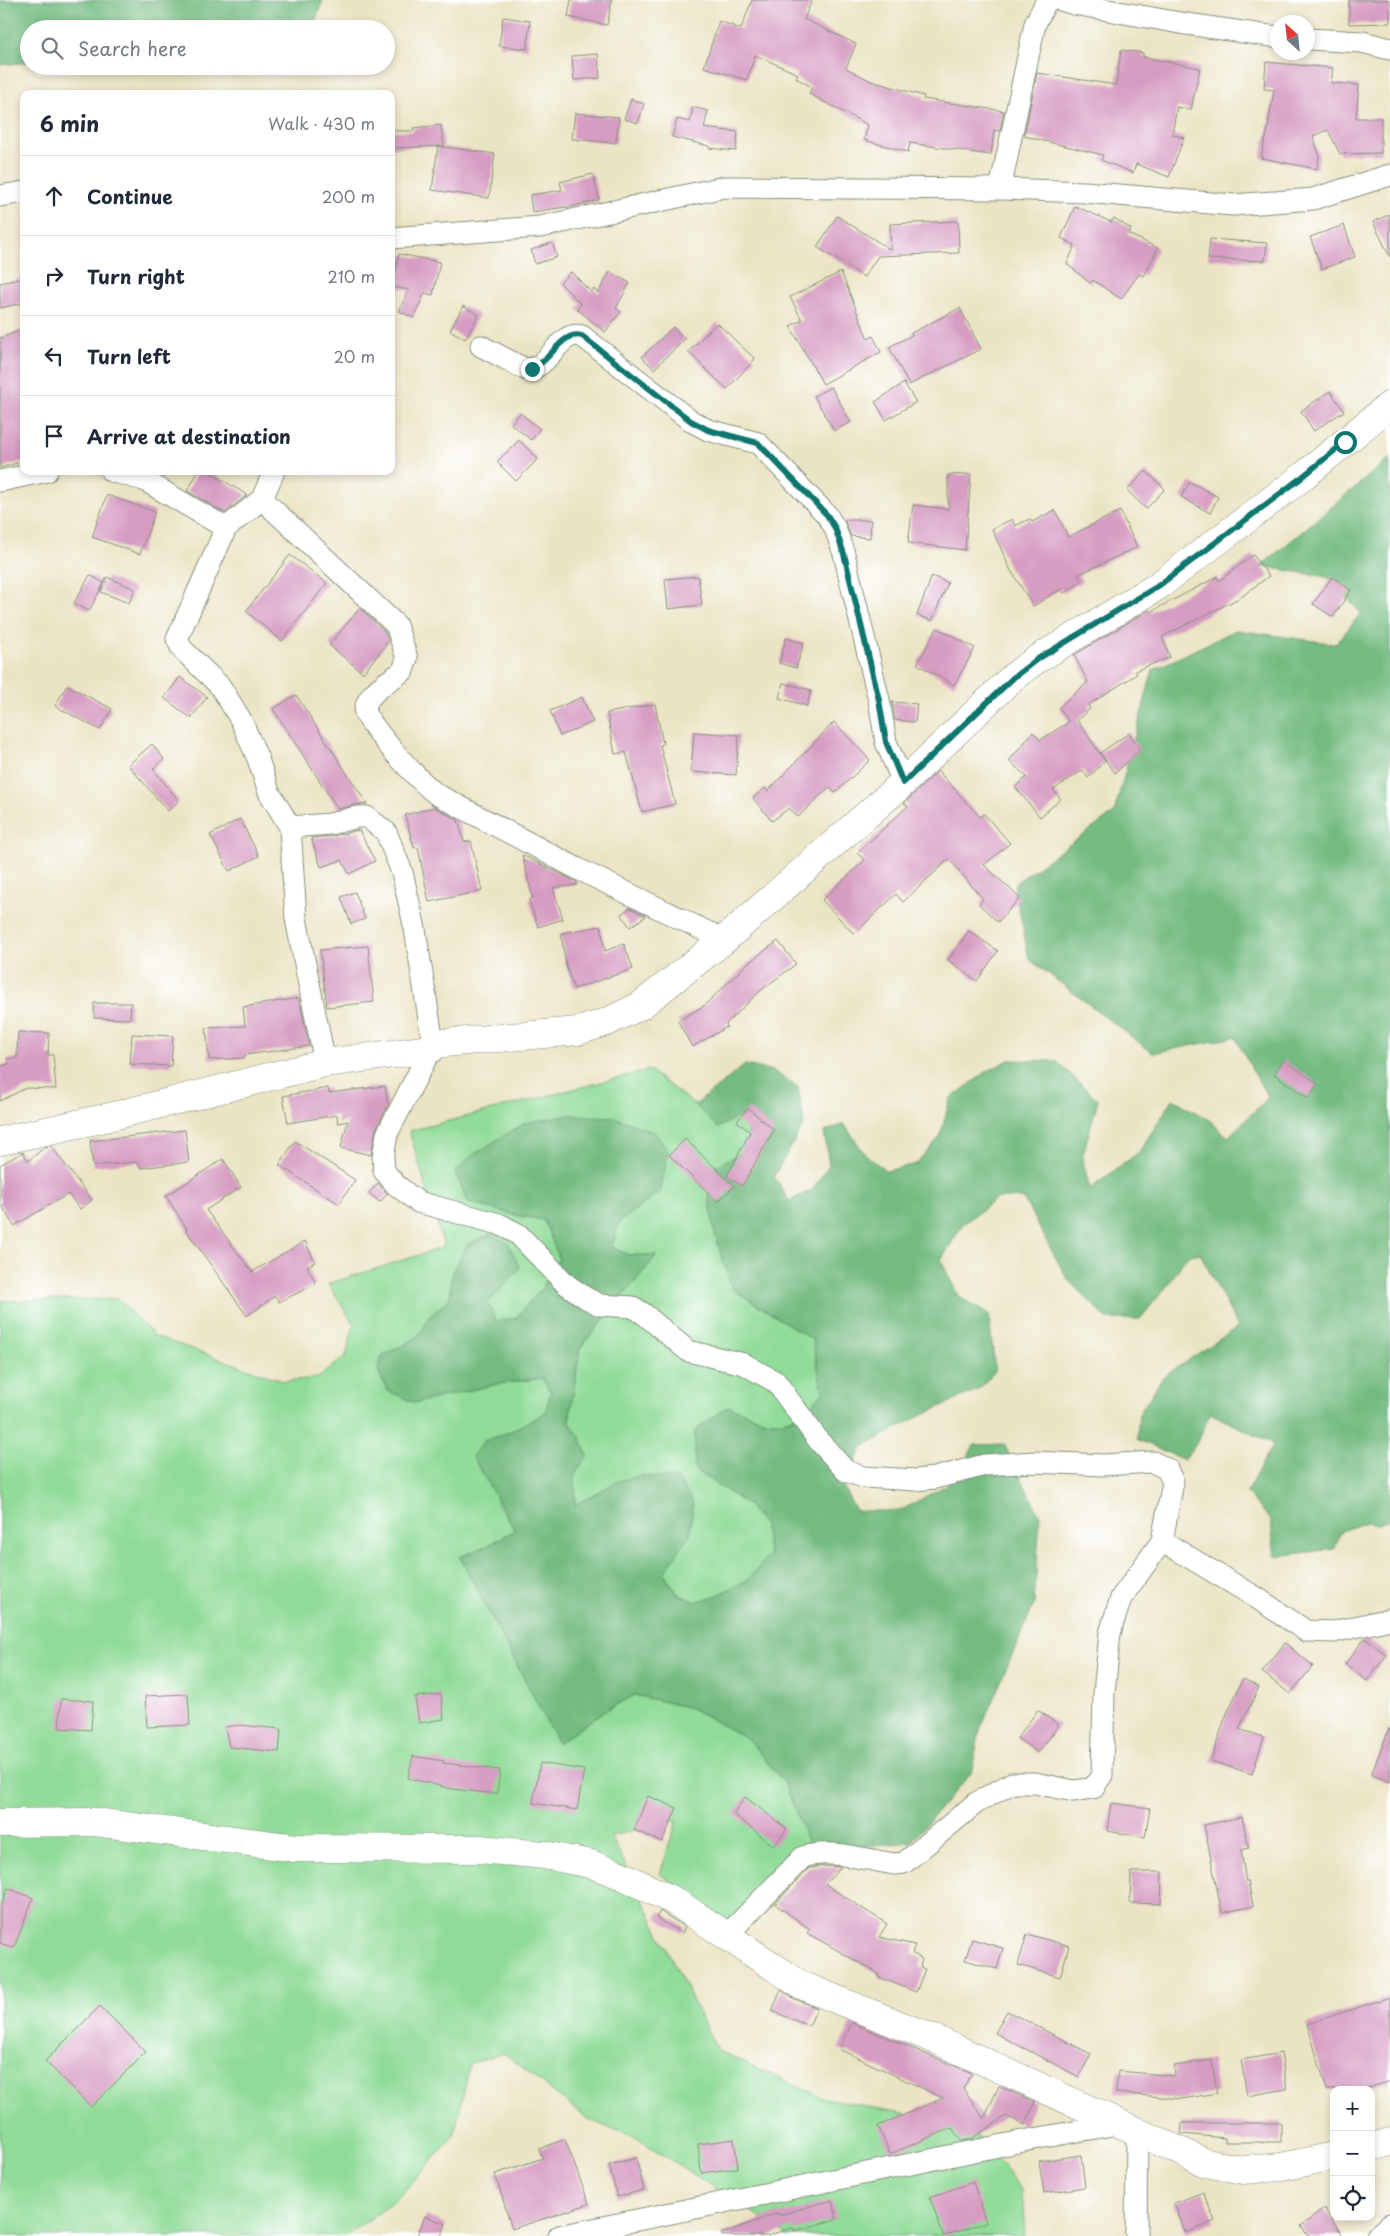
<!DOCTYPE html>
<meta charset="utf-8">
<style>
:root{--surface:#fff;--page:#f2f2f3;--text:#1f2937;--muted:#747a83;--line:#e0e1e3}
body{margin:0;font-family:"Playpen Sans",sans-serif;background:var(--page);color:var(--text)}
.controls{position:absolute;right:15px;bottom:15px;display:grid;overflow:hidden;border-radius:10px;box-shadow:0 2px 8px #0003}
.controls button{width:45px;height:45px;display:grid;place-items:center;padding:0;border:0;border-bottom:1px solid var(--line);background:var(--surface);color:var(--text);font:25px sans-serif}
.compass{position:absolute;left:1270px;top:15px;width:45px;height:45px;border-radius:50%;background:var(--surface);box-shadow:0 2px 8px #0003;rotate:333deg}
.stop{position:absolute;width:15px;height:15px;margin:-11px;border:4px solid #0f766e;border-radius:50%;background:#fff}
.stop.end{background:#0f766e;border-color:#fff;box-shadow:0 1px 5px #0008}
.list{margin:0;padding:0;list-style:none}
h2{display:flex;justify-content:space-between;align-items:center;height:65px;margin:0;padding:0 20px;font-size:21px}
h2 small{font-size:16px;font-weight:400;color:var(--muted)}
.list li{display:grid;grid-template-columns:32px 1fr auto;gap:15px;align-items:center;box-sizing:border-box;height:80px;padding:0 20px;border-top:1px solid var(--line)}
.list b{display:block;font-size:19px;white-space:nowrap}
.list em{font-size:16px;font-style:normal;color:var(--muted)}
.icon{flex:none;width:28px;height:28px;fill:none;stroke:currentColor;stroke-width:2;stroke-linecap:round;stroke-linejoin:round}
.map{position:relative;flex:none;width:1390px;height:2236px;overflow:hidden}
.search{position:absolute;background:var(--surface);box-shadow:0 2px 8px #0003;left:20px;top:20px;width:375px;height:55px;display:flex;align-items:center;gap:12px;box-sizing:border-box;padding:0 18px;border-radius:28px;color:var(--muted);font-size:19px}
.panel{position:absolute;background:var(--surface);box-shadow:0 2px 8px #0003;left:20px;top:90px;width:375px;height:385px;border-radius:10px}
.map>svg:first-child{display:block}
.green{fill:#8fdb97;stroke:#578c66}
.forest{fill:#73bb80;stroke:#497c5a}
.building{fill:#d69cc2}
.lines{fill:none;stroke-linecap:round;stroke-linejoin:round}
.street-casing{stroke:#85907c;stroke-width:23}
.secondary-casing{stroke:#85907c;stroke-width:29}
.street{stroke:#fff;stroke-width:21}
.secondary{stroke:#fff;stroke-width:28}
.route{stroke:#0f766e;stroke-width:6}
</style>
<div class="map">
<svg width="1390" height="2236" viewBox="0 0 1390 2236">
<rect width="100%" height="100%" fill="#fff"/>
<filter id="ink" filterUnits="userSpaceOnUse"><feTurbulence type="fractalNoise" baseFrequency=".02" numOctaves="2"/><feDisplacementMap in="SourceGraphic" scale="10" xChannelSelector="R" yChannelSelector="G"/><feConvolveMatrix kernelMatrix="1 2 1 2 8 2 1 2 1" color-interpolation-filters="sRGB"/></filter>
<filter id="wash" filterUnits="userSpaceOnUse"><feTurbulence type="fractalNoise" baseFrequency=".0096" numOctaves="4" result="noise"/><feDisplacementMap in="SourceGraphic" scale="20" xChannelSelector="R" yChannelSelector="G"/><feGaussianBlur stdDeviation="1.12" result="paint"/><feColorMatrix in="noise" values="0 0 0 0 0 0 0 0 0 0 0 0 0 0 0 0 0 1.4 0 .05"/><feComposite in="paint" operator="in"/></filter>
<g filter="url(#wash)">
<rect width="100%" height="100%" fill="#ebe4c4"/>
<!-- green -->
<path class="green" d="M649 1070 695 1105 718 1128 743 1114 753 1148 732 1289 812 1339 823 1393C785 1432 775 1425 728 1406L695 1470 747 1504 764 1525 769 1555 750 1579 718 1595 695 1602 678 1594 664 1573 675 1554 619 1481 575 1505V1474L587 1456 581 1439 569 1421 580 1348 656 1256 628 1255 612 1247 619 1222 661 1191 468 1202 514 1215 544 1220 559 1258 543 1287 516 1318 496 1321 488 1303 453 1271 450 1298 430 1316 420 1334 409 1342 382 1356 415 1403 497 1384 542 1378 551 1392 545 1413 507 1433 484 1441 498 1504 515 1530 487 1546 460 1557 558 1743 606 1710 635 1695 691 1708 748 1739 785 1784 811 1851 734 1926 660 1874 677 1820 611 1836 717 2050 824 2098 969 2126 1022 2190 1025 2236H786L785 2233 635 2137 589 2120 504 2053 470 2063 454 2136 394 2202 345 2236H0V1301L118 1299 155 1336 283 1381 318 1378 346 1356 354 1324 328 1284 444 1247 409 1131Z"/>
<!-- forest -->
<path class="forest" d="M0 0H323L312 29H29V62L0 65Z
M188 66H254L237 75Z
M1390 458V1519L1376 1525 1367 1522 1341 1531 1334 1549 1275 1556 1271 1520 1246 1493 1273 1444 1210 1413 1199 1439 1184 1460 1137 1439 1139 1414 1163 1377 1238 1327 1200 1253 1187 1256 1167 1286 1140 1319H1107L1068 1280 1023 1198H997L963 1224 941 1260 958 1296 989 1315 995 1371 979 1389 918 1417 864 1446 842 1485 856 1511H900L948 1484 975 1445 1004 1444 1040 1516 1034 1604 980 1730 971 1773 911 1842 811 1851 785 1784 748 1739 691 1708 635 1695 606 1710 558 1743 460 1557 487 1546 515 1530 472 1456 484 1441 507 1433 545 1413 551 1392 542 1378 497 1384 415 1403 387 1390 378 1371 382 1356 409 1342 420 1334 430 1317 450 1298 453 1271 467 1245 491 1234 508 1243 520 1268 488 1303 496 1321 516 1318 543 1287 559 1258 544 1220 514 1215 468 1202 455 1172 474 1154 525 1123 570 1115 614 1117 654 1132 668 1150 661 1191 619 1222 612 1247 628 1255H657L580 1348 569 1421 581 1439 587 1456 575 1474V1505L619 1481 641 1475 678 1479 693 1503 690 1534 664 1573 677 1594 695 1602 718 1595 749 1579 769 1555 764 1525 747 1504 695 1470V1431L728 1406C753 1416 779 1431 804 1412 811 1407 817 1399 823 1392L812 1339 732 1289 715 1235 705 1172 752 1147 743 1114 718 1128 695 1105 745 1065 773 1071 798 1087 804 1124 774 1176 789 1201 812 1190 829 1165 824 1132 844 1124 865 1154 886 1171 916 1164 940 1137 950 1099 986 1072 1009 1060 1056 1061 1098 1100 1082 1158 1090 1189 1139 1152 1173 1099 1209 1120 1228 1137 1268 1098 1235 1037 1153 1053 1029 959 1014 884 1114 813 1153 670 1236 630 1336 644 1361 613 1327 577 1261 566Z"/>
<g id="blocks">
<!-- building -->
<path class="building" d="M571 0H612L607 25 568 17Z
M752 0H812L804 19 856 44 846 68 871 81 924 96 923 99 1004 111 1000 131 994 130 991 155 910 143 908 152 864 140 868 125 809 94 812 87 796 78 798 74 755 55 747 80 704 67 719 21 741 29Z
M1349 0H1390V23L1349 24Z
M503 17 530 21 527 49 499 46Z
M1121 50 1143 53V57L1200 68 1191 110 1177 107 1172 134 1184 138 1169 177 1136 164 1133 173 1101 160 1103 155 1024 136 1037 73 1116 85Z
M598 54 600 78 574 80 572 56Z
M1266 62 1333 68 1331 83 1359 85 1356 118H1381V153L1340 154 1328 130 1313 136 1319 155 1317 169 1261 158 1265 139H1266L1274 90 1264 89Z
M631 99 644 104 638 123 624 119Z
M693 107 708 111 704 128 738 132 736 151 709 148V146L672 137 677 119 690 122Z
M575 113 619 117 616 143 572 139Z
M441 125 444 146 391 148V131H414L413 128Z
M438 146 495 154 489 198 432 190Z
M593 174 599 200 566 208V207L532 212 530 195 562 190 560 182Z
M1075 206 1111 222 1114 218 1131 229 1128 234 1158 248 1144 276 1139 274 1121 299 1093 280 1090 283 1067 264 1075 245 1061 238Z
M1390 214V257L1373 222Z
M837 216 891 250 890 224 958 221 959 253 878 256 864 277 817 247Z
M1344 225 1355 257 1322 269 1310 237Z
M1210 239 1267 243 1265 261 1208 259Z
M552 243 557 257 535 264 531 250Z
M399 254 440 262 433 295 425 293 413 318 399 311 409 290 392 287Z
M571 272 591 292 594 289 598 293 610 272 630 283 616 308 621 312 605 332 577 309 581 304 560 283Z
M841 272 868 339 873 336 881 352 823 384 790 326 802 320 790 297Z
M24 278V303L0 308V283Z
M463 306 479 315 465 339 450 330Z
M960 308 981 349 909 385 889 347 912 335 911 333Z
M717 323 755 359 727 389 688 352Z
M673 327 685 339 654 369 642 357Z
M24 329V461L0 468V338Z
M904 383 916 402 886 420 875 402Z
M831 387 851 422 834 431 814 396Z
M1330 391 1344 411 1314 431 1301 411Z
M520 413 540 429 531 440 511 424Z
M519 440 538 459 516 481 497 462Z
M199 471H208L247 495 225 513 187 491Z
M1146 471 1165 489 1146 509 1127 490Z
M971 474 965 550 908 543 913 505 948 509V475Z
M1190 482 1218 497 1210 513 1181 497Z
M107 495 155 512 140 554 92 537Z
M1055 510 1068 537 1120 511 1137 547 1078 575 1082 581 1064 593 1061 589 1033 606 1010 569 992 529 1012 519 1015 526 1030 519 1032 522Z
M844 520H871L870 538 851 536Z
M290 555 327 583 282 641 246 611Z
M1253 555 1269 576 1241 597 1162 637 1170 657 1135 671 1137 674 1088 705 1090 709 1077 720 1105 761 1088 778 1083 770 1053 790 1061 799 1040 817 1015 787 1027 777 1009 761 1033 732 1040 740 1069 722 1059 707 1088 682 1074 655 1149 610 1150 612 1217 577 1219 581Z
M90 575 104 583 89 611 74 603Z
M698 576 702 605 668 609 665 579Z
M932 576 948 583 932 621 917 615Z
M107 577 135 589 129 603 101 592Z
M1332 577 1351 590 1333 617 1313 604Z
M360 608 385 632 388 642 363 673 329 645Z
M937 628 975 648 954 685 917 664Z
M786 638 804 643 796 668 779 663Z
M180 677 207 697 191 718 164 698Z
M783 683 811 690 807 706 779 698Z
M67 685 112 709 100 730 55 706Z
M296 695 367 804H366L354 805 338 809 273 709Z
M582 697 593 722 560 736 550 711Z
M892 702 917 704 915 722 895 720Z
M655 704 663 744 660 745 675 804 642 812 626 752 615 754 607 713Z
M834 722 870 760 835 793 829 787 798 817 789 808 772 821 753 798 765 788 768 791Z
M694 732 739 735 736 775 691 772Z
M1129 733 1140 750 1115 773 1100 753Z
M152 744 164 759 153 769 179 801 168 811 128 765Z
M938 771 980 817 984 814 1010 843 984 865 1020 898 998 922 979 904 983 899 949 859 903 902 896 894 854 934 822 900 865 860 857 853 908 806 904 803Z
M434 807 458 820 464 842 471 841 482 891 429 902 418 847 414 848 405 815Z
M240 819 259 856 229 871 210 835Z
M359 830 375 861 349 874 342 860 321 867 311 838 333 836Z
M522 855 577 882V885L553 888 563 919 538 927 529 900 533 898Z
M355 892 365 919 351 924 341 897Z
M630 908 646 916 630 927 621 914Z
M601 926 605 951 624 944 633 969 574 989 566 966 561 933Z
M969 931 998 951 977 981 948 960Z
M778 941 796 964 760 991 726 1024 727 1027 692 1047 678 1021 705 1005 748 963Z
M368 946 374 1002 327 1007 320 950Z
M299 998 309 1046 245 1055V1058L209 1060 206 1028 245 1026 243 1007Z
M94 1003H131L130 1019 94 1018Z
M18 1032 49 1033 48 1055H53L56 1089 26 1088 0 1101V1066L9 1064 7 1059 17 1058Z
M132 1034 173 1036 171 1066 130 1064Z
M1284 1060 1318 1084 1308 1098 1274 1074Z
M385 1086 388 1105 376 1129 371 1155 341 1148 348 1121 338 1123 337 1115 288 1123 283 1096 328 1088 329 1093Z
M748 1108 774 1130 742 1186 727 1176 750 1132 737 1121Z
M185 1130 189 1162 141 1168 138 1162 93 1166 90 1141Z
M685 1139 734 1186 718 1202 669 1155Z
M295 1141 355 1180 339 1204 279 1165Z
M51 1146 92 1200 80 1209 68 1194 14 1226 0 1203V1165L23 1152 28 1161 45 1147Z
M223 1159 241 1187 206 1210 252 1272 305 1241 315 1262 307 1266 316 1284 279 1302 275 1296 247 1316 186 1230 187 1229 166 1196Z
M378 1183 387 1194 380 1202 369 1193Z
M1365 1638 1387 1655 1367 1681 1345 1664Z
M1285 1643 1313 1666 1290 1694 1262 1672Z
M1243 1679 1259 1687 1239 1729 1264 1737 1252 1774 1211 1761 1225 1718Z
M188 1694 190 1725 147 1727 145 1696Z
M441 1694 444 1719 419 1723 415 1697Z
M61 1699 93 1701 91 1730 59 1728Z
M1038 1710 1059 1725 1038 1753 1017 1738Z
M240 1725 281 1729 279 1752 229 1747 225 1727Z
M1389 1729H1390V1782L1371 1775Z
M413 1756 444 1761 443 1763 500 1770 497 1794 452 1789 408 1778Z
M540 1763 584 1770 577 1810 533 1803Z
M648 1796 677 1808 662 1842 634 1830Z
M745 1797 787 1829 774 1846 733 1814Z
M1111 1803 1150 1808 1145 1837 1107 1831Z
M1242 1817 1249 1848 1241 1850 1246 1882 1248 1881 1253 1906 1222 1913 1204 1825Z
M826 1866 841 1867 825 1884 887 1924 879 1937 915 1945 912 1953 922 1959 920 1967 925 1969 916 1992 878 1977 879 1974 807 1933 810 1929 775 1904 809 1868Z
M1131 1872H1162L1161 1904 1130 1903Z
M8 1888 33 1898 14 1948 0 1943V1909Z
M660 1911 685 1927 682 1933 656 1918Z
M1027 1934 1069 1946 1060 1977 1018 1965Z
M972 1939 1003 1948 997 1969 965 1960Z
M781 1990 795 1999 817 2008 809 2026 772 2011Z
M1390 1997V2081L1362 2090H1327L1307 2024Z
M100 2006 146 2052 91 2107 45 2061Z
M1007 2011 1091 2054 1079 2077 995 2033Z
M852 2023 972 2073 963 2088 984 2119 999 2086 1035 2102 1025 2125 1006 2116 971 2139 961 2141 952 2128 890 2154 878 2126 943 2098 839 2049Z
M1281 2053 1287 2089 1247 2096 1241 2060Z
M1212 2060 1217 2093 1182 2099 1116 2093 1118 2071 1175 2076 1174 2066Z
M1182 2123H1281V2142H1225V2138L1181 2134Z
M565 2139 589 2204 512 2229 495 2174 543 2158 539 2149Z
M734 2139 738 2168 701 2173 698 2144Z
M1081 2155 1085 2187 1044 2193 1039 2161Z
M636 2158 644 2190 617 2197 609 2165Z
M973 2182 986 2223 943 2236 930 2197Z
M1203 2192 1215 2221 1186 2233 1174 2203Z
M832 2200 837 2219 794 2231 793 2227 768 2236H722L721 2234 778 2213 779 2215Z
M1324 2209 1343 2236H1308L1301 2226Z
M425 2216 446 2224 441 2236H417Z"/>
</g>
</g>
<g filter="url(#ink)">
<use href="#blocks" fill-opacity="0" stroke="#85907c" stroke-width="1"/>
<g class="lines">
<!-- street casing -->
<g class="street-casing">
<path id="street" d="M1061 0 1074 4 1180 23 1278 37
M1308 39 1362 42 1390 49
M1000 189 1035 24 1047 0
M0 196 24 192
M391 238 540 227 724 187 1000 189 1084 192 1233 205 1313 199 1390 175
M481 346 525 369C550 371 558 329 582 336L691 421 708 430 758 443 827 515 835 528 844 554 879 700 886 742 903 783
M111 471 144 480 226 528
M274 471 262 499 226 528 177 639 182 649 220 686 241 720 258 759 269 792 290 827 296 919 325 1063
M0 481 47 471
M262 499 396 625 407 658 403 671C389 681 364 694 365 713 380 738 413 775 436 794L578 869 724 940
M290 827 330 824 357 817H367L386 832 402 872 415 929 433 1044
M431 1049 387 1134 383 1157 384 1171 396 1185 418 1202 499 1224 518 1234 566 1284 586 1298 600 1305 633 1307 644 1314 688 1351 744 1364 776 1382 819 1441 846 1471 863 1477 916 1480 935 1478 985 1465 1035 1462 1103 1465 1153 1462 1167 1469 1173 1482 1162 1541 1121 1598 1110 1633 1104 1693 1102 1775 1093 1788 1074 1791 1035 1783H1012L976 1803 904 1863 895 1864C866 1860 832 1848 803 1857L727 1935
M1162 1541 1257 1598 1306 1631 1333 1632 1390 1619
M559 2236 1028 2140 1118 2124
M1136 2236 1137 2132
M1377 2236 1390 2224"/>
</g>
<!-- secondary casing -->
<g class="secondary-casing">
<path id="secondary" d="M0 1141 105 1118 325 1063 431 1049 433 1044 578 1031 607 1022 640 1006 724 940 903 783 1013 677 1036 660 1158 586 1301 478 1390 405
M0 1823 95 1822 296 1848 480 1849 544 1855 591 1864 623 1876 674 1901 801 1985 939 2041 1206 2163 1243 2170 1281 2167 1334 2156
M1371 2147 1390 2142"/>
</g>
<!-- street -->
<use href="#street" class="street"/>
<!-- secondary -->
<use href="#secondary" class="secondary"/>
</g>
</g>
<g class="lines" filter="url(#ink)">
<!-- route -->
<path class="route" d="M532 369C550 362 562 330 582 336L691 421 708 430 758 443 827 515 835 528 844 554 879 700 886 742 903 783 1014 677 1036 660 1158 586 1301 478 1345 442"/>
</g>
</svg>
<div class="controls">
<button>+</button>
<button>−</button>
<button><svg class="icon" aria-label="locate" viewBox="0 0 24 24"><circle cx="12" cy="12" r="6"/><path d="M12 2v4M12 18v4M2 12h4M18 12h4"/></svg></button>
</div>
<svg class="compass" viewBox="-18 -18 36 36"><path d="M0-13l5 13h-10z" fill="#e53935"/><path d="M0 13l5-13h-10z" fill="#747a83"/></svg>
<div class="stop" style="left:1345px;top:442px"></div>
<div class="stop end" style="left:532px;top:369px"></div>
<div class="search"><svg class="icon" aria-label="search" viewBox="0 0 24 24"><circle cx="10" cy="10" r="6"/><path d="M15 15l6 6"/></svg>Search here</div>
<section class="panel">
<h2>6 min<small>Walk · 430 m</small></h2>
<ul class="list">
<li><svg class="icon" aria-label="ahead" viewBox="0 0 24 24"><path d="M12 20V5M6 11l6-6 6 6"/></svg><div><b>Continue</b></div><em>200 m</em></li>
<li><svg class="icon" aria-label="right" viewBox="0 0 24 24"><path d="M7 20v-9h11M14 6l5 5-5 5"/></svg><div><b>Turn right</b></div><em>210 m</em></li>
<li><svg class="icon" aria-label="left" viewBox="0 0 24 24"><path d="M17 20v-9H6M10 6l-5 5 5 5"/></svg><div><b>Turn left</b></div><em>20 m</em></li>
<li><svg class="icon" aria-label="arrive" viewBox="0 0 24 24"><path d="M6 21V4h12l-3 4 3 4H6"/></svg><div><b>Arrive at destination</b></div></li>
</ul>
</section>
</div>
